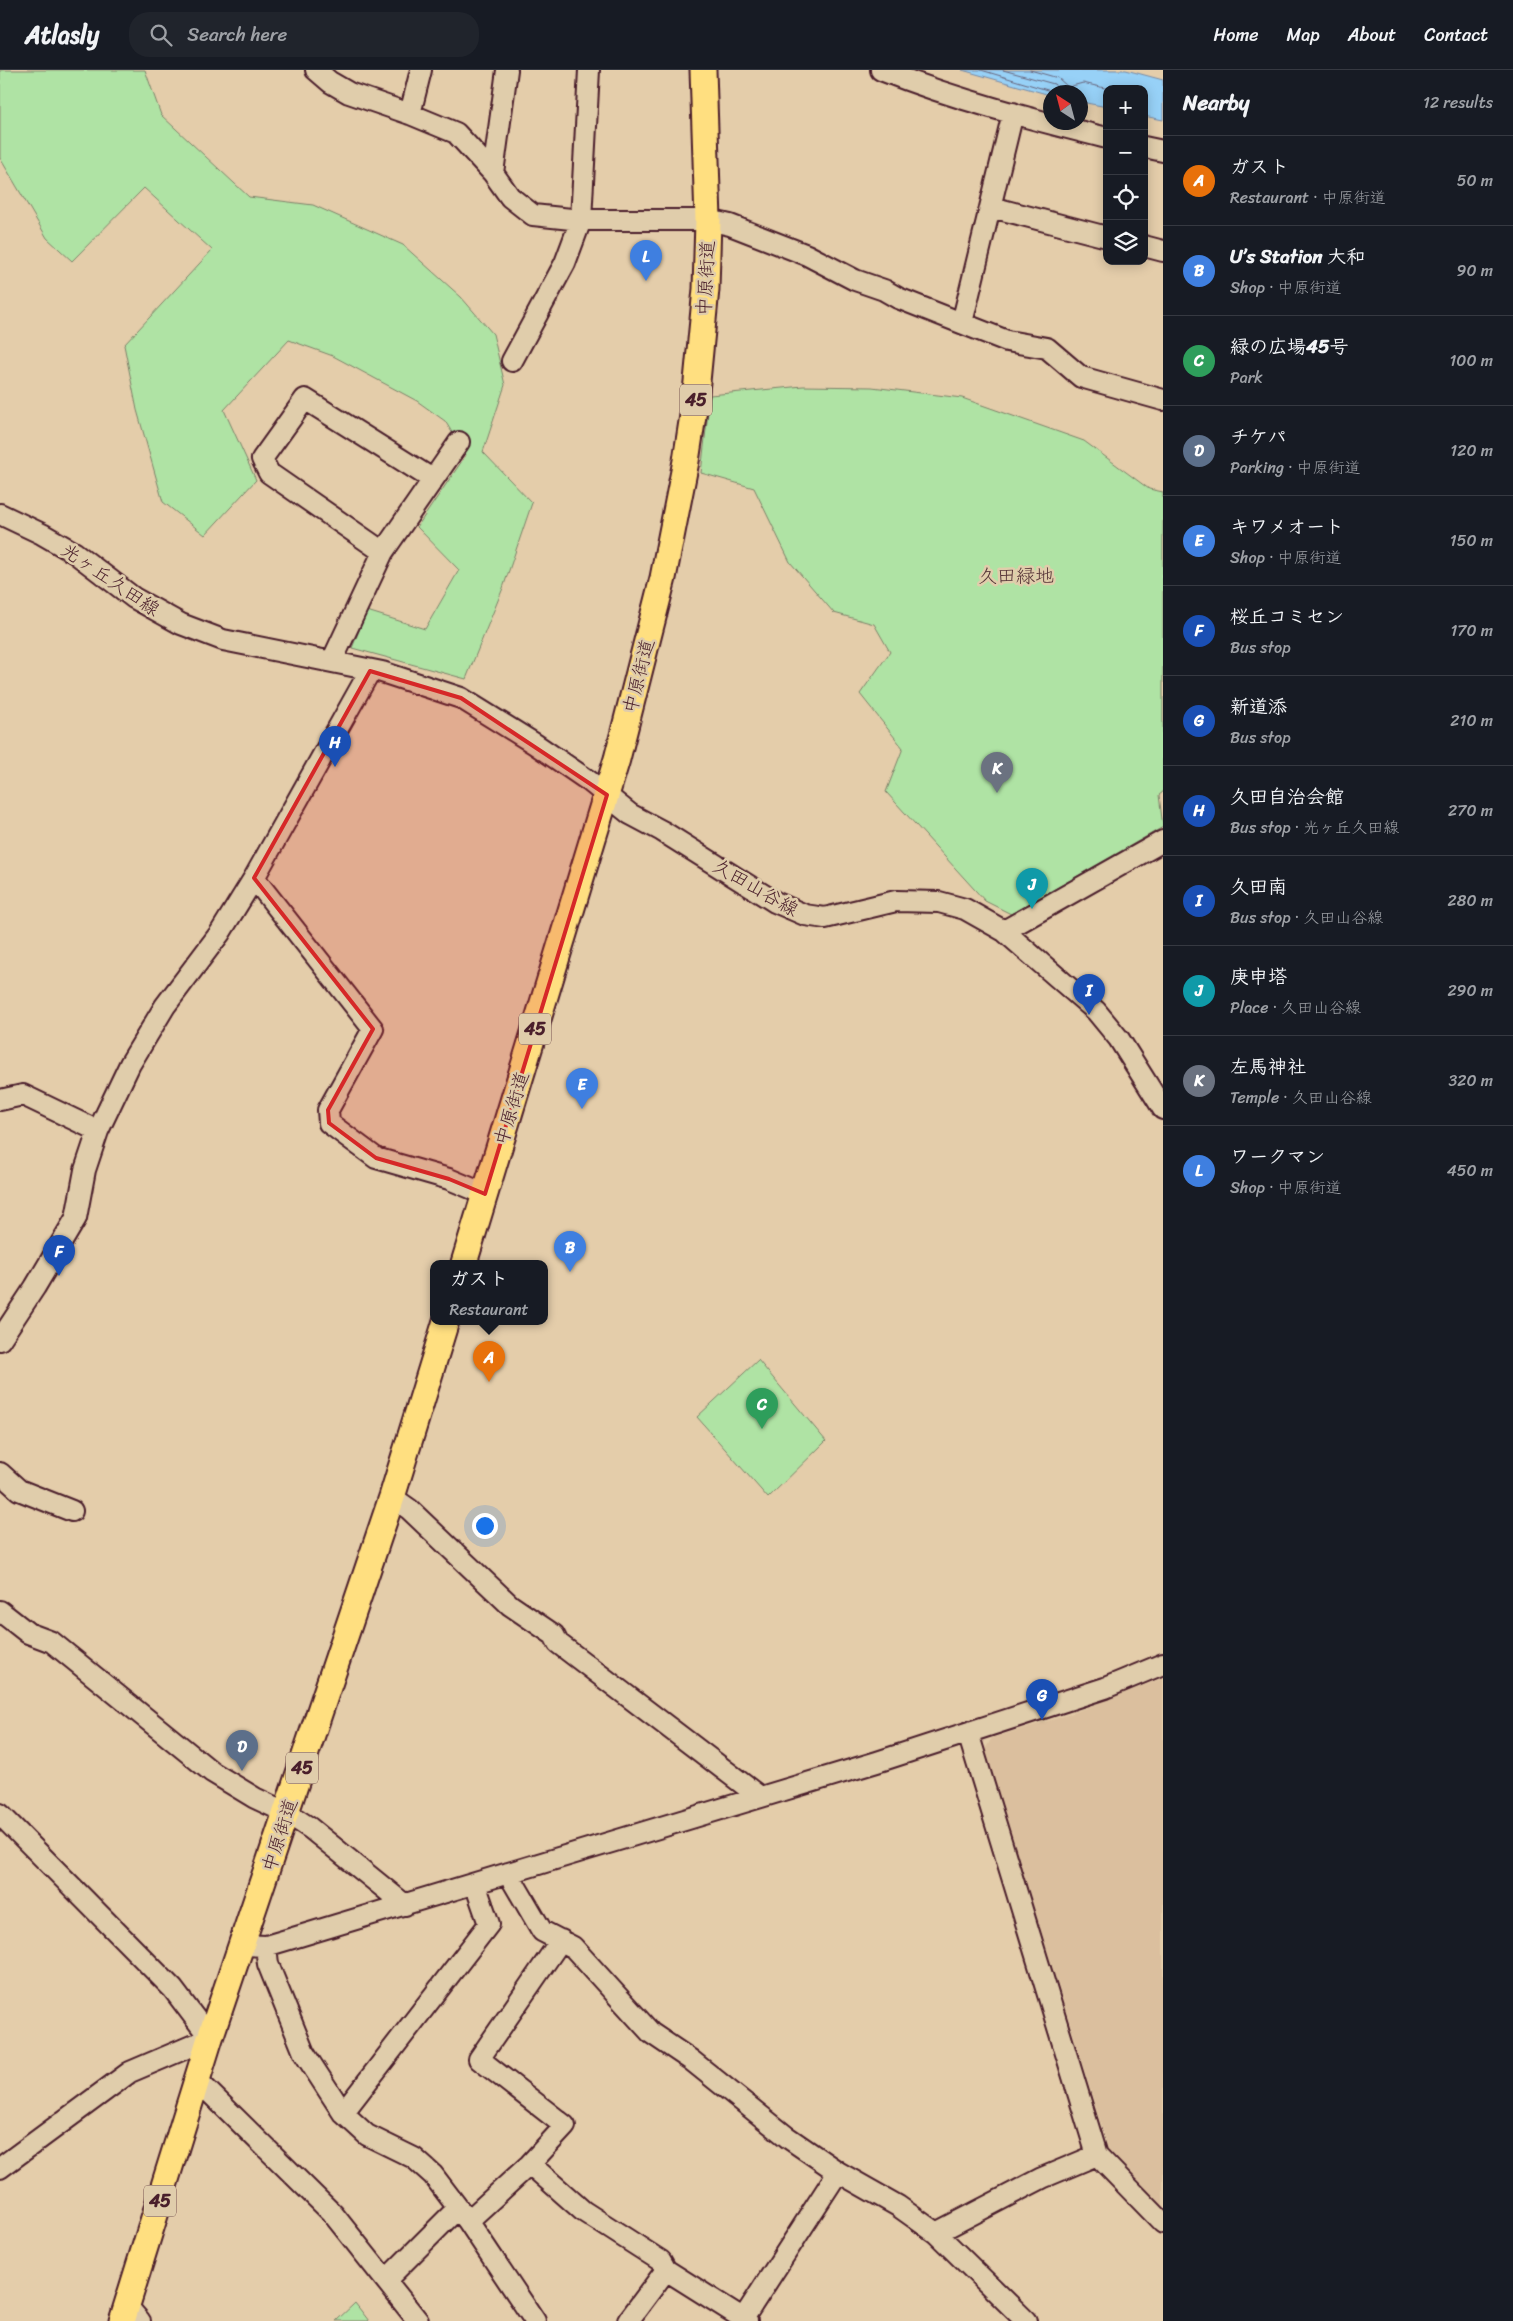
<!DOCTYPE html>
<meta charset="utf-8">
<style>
:root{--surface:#171b24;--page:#20242c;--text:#f1f3f6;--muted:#9ea1a6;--line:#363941;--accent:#a6949b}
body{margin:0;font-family:Sriracha,"Klee One",sans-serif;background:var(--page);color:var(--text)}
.controls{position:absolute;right:15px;top:15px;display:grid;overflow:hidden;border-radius:10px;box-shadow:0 2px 12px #0003}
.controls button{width:45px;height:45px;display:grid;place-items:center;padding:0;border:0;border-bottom:1px solid var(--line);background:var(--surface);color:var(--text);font:25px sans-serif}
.compass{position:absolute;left:1043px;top:15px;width:45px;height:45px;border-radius:50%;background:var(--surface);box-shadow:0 2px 12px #0003;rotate:324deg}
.you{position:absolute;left:484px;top:1455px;width:18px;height:18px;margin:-12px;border:4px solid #fff;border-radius:50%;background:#1a73e8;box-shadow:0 0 0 8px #1a73e833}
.badge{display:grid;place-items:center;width:32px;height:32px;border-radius:50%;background:var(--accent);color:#fff;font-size:16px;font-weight:700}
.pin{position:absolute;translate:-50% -41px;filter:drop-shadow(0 1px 2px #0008)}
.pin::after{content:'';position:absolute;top:26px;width:18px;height:15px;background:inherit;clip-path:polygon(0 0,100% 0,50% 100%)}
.popup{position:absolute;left:430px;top:1190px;width:118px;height:65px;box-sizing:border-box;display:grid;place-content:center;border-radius:10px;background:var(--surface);filter:drop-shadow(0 1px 4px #0005);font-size:16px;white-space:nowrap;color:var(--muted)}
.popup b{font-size:19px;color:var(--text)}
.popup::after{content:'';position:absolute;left:50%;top:100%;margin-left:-10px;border:10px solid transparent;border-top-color:var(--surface)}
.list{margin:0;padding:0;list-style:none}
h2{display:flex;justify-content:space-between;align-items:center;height:65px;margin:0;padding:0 20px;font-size:21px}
h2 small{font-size:16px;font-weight:400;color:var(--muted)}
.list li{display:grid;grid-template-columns:32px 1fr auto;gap:15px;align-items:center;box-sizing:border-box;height:90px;padding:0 20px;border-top:1px solid var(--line)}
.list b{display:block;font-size:19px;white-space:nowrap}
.list p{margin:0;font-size:16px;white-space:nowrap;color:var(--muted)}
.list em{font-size:16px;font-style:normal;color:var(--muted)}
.icon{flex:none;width:28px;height:28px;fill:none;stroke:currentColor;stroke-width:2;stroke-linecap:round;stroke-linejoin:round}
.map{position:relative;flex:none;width:1163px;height:2251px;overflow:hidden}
header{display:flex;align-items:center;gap:30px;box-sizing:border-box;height:70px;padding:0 25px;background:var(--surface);border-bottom:1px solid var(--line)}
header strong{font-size:24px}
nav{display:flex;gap:28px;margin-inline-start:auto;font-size:18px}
.search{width:350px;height:45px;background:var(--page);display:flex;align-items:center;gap:12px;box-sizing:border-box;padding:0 18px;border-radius:20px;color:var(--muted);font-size:19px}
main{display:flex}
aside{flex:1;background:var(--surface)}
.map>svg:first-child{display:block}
.built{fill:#dbbf9e}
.green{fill:#afe3a4;stroke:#7c8168}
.water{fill:#97d1f7;stroke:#788aa5}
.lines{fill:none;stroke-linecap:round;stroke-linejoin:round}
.shore{stroke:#69667d;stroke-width:1}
.minor-casing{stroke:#4a1f2b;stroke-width:24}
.major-casing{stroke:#4a1f2b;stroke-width:29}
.minor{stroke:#e0cdab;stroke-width:20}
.major{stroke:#ffdf80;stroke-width:25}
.marked{fill:#d62828;fill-opacity:0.2;stroke:#d62828;stroke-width:4;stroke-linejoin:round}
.labels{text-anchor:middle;stroke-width:5;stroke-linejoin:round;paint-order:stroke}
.shield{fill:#e0cdab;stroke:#775351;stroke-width:1}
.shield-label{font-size:18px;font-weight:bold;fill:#4a1f2b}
.street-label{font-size:19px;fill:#4a1f2b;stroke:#e0cdab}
.park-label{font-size:19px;fill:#543337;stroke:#e0cdab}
</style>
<header>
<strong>Atlasly</strong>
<div class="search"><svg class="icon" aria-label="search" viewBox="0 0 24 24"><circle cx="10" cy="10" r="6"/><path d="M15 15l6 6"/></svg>Search here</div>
<nav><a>Home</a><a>Map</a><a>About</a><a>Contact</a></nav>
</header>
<main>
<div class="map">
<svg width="1163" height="2251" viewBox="0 0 1163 2251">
<rect width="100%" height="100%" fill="#e4cdaa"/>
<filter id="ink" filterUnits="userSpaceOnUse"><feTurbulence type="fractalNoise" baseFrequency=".02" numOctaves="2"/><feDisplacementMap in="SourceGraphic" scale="10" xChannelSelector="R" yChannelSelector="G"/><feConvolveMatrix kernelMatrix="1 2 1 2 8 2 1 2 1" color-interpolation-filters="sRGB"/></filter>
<g filter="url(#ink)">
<!-- built -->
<path class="built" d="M1163 1608V2136L1109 2080 985 1679 992 1668 1070 1644Z"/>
<!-- green -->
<path class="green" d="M0 0H145L161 45 249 127 313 135 403 175 461 227 493 264 505 315 483 382 532 433 503 518 466 609 352 578 367 541 425 559 459 500 417 457 466 385 445 351 417 331 333 286 289 270 224 340 256 410 205 465 163 432 137 340 124 275 212 180 144 118 72 191 47 168 0 88Z
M803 316 872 317 962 328 1084 371 1149 419 1163 422V722L1159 725 1163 757 1011 844 985 831 886 722 903 678 860 624 890 582 874 554 834 543 790 492 754 418 701 403 710 325Z
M758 1290 826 1371 768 1428 697 1347Z
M355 2233 369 2251H336Z"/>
<!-- water -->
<path class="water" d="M962 0H1126L1163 10V50L1144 46V19H1107V37L1081 32 1080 22H1050V25Z"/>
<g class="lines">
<!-- shore -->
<path class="shore" d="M981 0 1054 22
M1003 0 1054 14 1061 22
M1030 0 1058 8 1068 17 1083 13 1109 19"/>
<!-- minor casing -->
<g class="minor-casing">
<path id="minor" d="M316 0 330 12 349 23 410 44 456 63 493 103 510 127 533 145 581 150H708L730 155 807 185 855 210 884 220 898 228 1007 271 1047 278 1081 307 1163 330
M881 0C954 29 1031 49 1107 68
M410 44 421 0
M1144 77 1163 81
M493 103 507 0
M991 137 1107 167
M1144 176 1163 181
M962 253 1013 43
M512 291 565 193 581 150 589 0
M0 444 42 464 75 483 134 528 181 554 223 570 382 602 461 628 535 674 589 711 630 744 662 761 775 832 805 845 825 848 896 831 939 832 965 839 1004 861 1096 941 1119 969 1163 1039
M383 482 269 403 262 389 305 329 432 409
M332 591 383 482 459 372
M254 808 373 959 328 1040 329 1053 376 1088 449 1109 485 1124
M1004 861 1163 771
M0 1030 23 1025 98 1061
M0 1270 35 1217 76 1148 85 1100 98 1061 130 994 165 936 220 863 254 808 370 601
M0 1403 19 1420 72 1441
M392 1427 409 1439 510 1535 554 1565 558 1573 760 1727
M0 1541 28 1563 52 1572 212 1702 255 1728 287 1743 310 1758 405 1835
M968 1663 1097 2085 1163 2153
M0 1744 173 1919 210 1968 130 2002 0 2098
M508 1803 542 1861 573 1877 651 1963 691 1990 787 2067 838 2102 898 2136 936 2163 1026 2251
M242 1875 266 1876 293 1868 877 1692 1105 1618 1163 1594
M266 1876 268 1894 304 1983 343 2043 367 2065 414 2088 433 2105 468 2151 535 2251
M197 2010 333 2144 418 2251
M343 2043 489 1854 475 1814
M530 2094 565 2056 479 1989 561 1870
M468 2151 530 2094 583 2141 661 2191 666 2200 747 2251
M936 2163 1042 2108 1097 2085
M386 2210 457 2139
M127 2236 140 2251
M743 2249 838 2102
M628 2251 666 2200"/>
</g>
<!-- major casing -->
<g class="major-casing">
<path id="major" d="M464 1193 617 689 663 508 686 391 695 332 706 219 708 150 703 0
M122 2251 210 1968 392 1427 446 1251"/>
</g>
<!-- minor -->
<use href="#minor" class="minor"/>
<!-- major -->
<use href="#major" class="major"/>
</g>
</g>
<!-- marked area -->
<path class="marked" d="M370 601 461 628 607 725 485 1124 449 1109 376 1088 329 1053 328 1040 373 959 254 808Z"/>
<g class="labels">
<!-- shield labels -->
<g class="shield">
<rect x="680" y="314.5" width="32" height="31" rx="4"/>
<rect x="519" y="943.5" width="32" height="31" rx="4"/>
<rect x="286" y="1682.5" width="32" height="31" rx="4"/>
<rect x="144" y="2115.5" width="32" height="31" rx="4"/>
</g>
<g class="shield-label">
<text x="696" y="336">45</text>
<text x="535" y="965">45</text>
<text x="302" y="1704">45</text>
<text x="160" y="2137">45</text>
</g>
<!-- street labels -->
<g class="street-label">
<text transform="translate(705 208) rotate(-87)" y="7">中原街道</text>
<text transform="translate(111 509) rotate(34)" y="7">光ヶ丘久田線</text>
<text transform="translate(638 606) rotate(-76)" y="7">中原街道</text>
<text transform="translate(756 817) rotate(30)" y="7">久田山谷線</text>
<text transform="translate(511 1038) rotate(-73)" y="7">中原街道</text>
<text transform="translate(279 1765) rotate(-72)" y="7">中原街道</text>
</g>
<!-- park labels -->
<g class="park-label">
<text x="1016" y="512">久田緑地</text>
</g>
</g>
</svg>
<div class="controls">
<button>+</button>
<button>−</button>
<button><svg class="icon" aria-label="locate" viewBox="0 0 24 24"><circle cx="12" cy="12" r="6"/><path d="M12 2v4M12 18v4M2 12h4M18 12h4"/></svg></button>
<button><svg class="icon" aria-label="layers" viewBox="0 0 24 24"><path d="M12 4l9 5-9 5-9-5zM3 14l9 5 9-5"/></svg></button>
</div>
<svg class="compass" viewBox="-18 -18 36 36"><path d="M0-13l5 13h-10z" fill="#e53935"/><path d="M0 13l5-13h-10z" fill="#9ea1a6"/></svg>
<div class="you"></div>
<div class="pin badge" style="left:489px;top:1312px;background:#e8710a">A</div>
<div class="popup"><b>ガスト</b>Restaurant</div>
<div class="pin badge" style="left:570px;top:1202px;background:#3f7fe0">B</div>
<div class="pin badge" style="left:762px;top:1359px;background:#2e9e5b">C</div>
<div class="pin badge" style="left:242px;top:1701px;background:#5c6f8a">D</div>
<div class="pin badge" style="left:582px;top:1039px;background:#3f7fe0">E</div>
<div class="pin badge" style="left:59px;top:1206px;background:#1a4fb4">F</div>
<div class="pin badge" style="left:1042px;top:1650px;background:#1a4fb4">G</div>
<div class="pin badge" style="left:335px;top:697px;background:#1a4fb4">H</div>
<div class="pin badge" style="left:1089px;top:945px;background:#1a4fb4">I</div>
<div class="pin badge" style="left:1032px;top:839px;background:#0f9aa8">J</div>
<div class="pin badge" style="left:997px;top:723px;background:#6b7280">K</div>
<div class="pin badge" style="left:646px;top:211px;background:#3f7fe0">L</div>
</div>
<aside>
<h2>Nearby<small>12 results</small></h2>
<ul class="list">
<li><span class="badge" style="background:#e8710a">A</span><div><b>ガスト</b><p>Restaurant · 中原街道</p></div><em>50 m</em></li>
<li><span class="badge" style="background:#3f7fe0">B</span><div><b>U’s Station 大和</b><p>Shop · 中原街道</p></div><em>90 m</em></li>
<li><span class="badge" style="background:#2e9e5b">C</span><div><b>緑の広場45号</b><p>Park</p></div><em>100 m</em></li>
<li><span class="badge" style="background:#5c6f8a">D</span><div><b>チケパ</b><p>Parking · 中原街道</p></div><em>120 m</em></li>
<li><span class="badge" style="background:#3f7fe0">E</span><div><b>キワメオート</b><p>Shop · 中原街道</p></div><em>150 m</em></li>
<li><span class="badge" style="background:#1a4fb4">F</span><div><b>桜丘コミセン</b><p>Bus stop</p></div><em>170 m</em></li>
<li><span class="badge" style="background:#1a4fb4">G</span><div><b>新道添</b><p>Bus stop</p></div><em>210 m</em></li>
<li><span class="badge" style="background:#1a4fb4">H</span><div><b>久田自治会館</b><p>Bus stop · 光ヶ丘久田線</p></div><em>270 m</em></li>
<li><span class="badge" style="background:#1a4fb4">I</span><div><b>久田南</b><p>Bus stop · 久田山谷線</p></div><em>280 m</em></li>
<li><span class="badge" style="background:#0f9aa8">J</span><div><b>庚申塔</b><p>Place · 久田山谷線</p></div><em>290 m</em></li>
<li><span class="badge" style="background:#6b7280">K</span><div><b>左馬神社</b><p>Temple · 久田山谷線</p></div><em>320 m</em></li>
<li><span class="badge" style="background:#3f7fe0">L</span><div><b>ワークマン</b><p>Shop · 中原街道</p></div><em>450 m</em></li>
</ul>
</aside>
</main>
